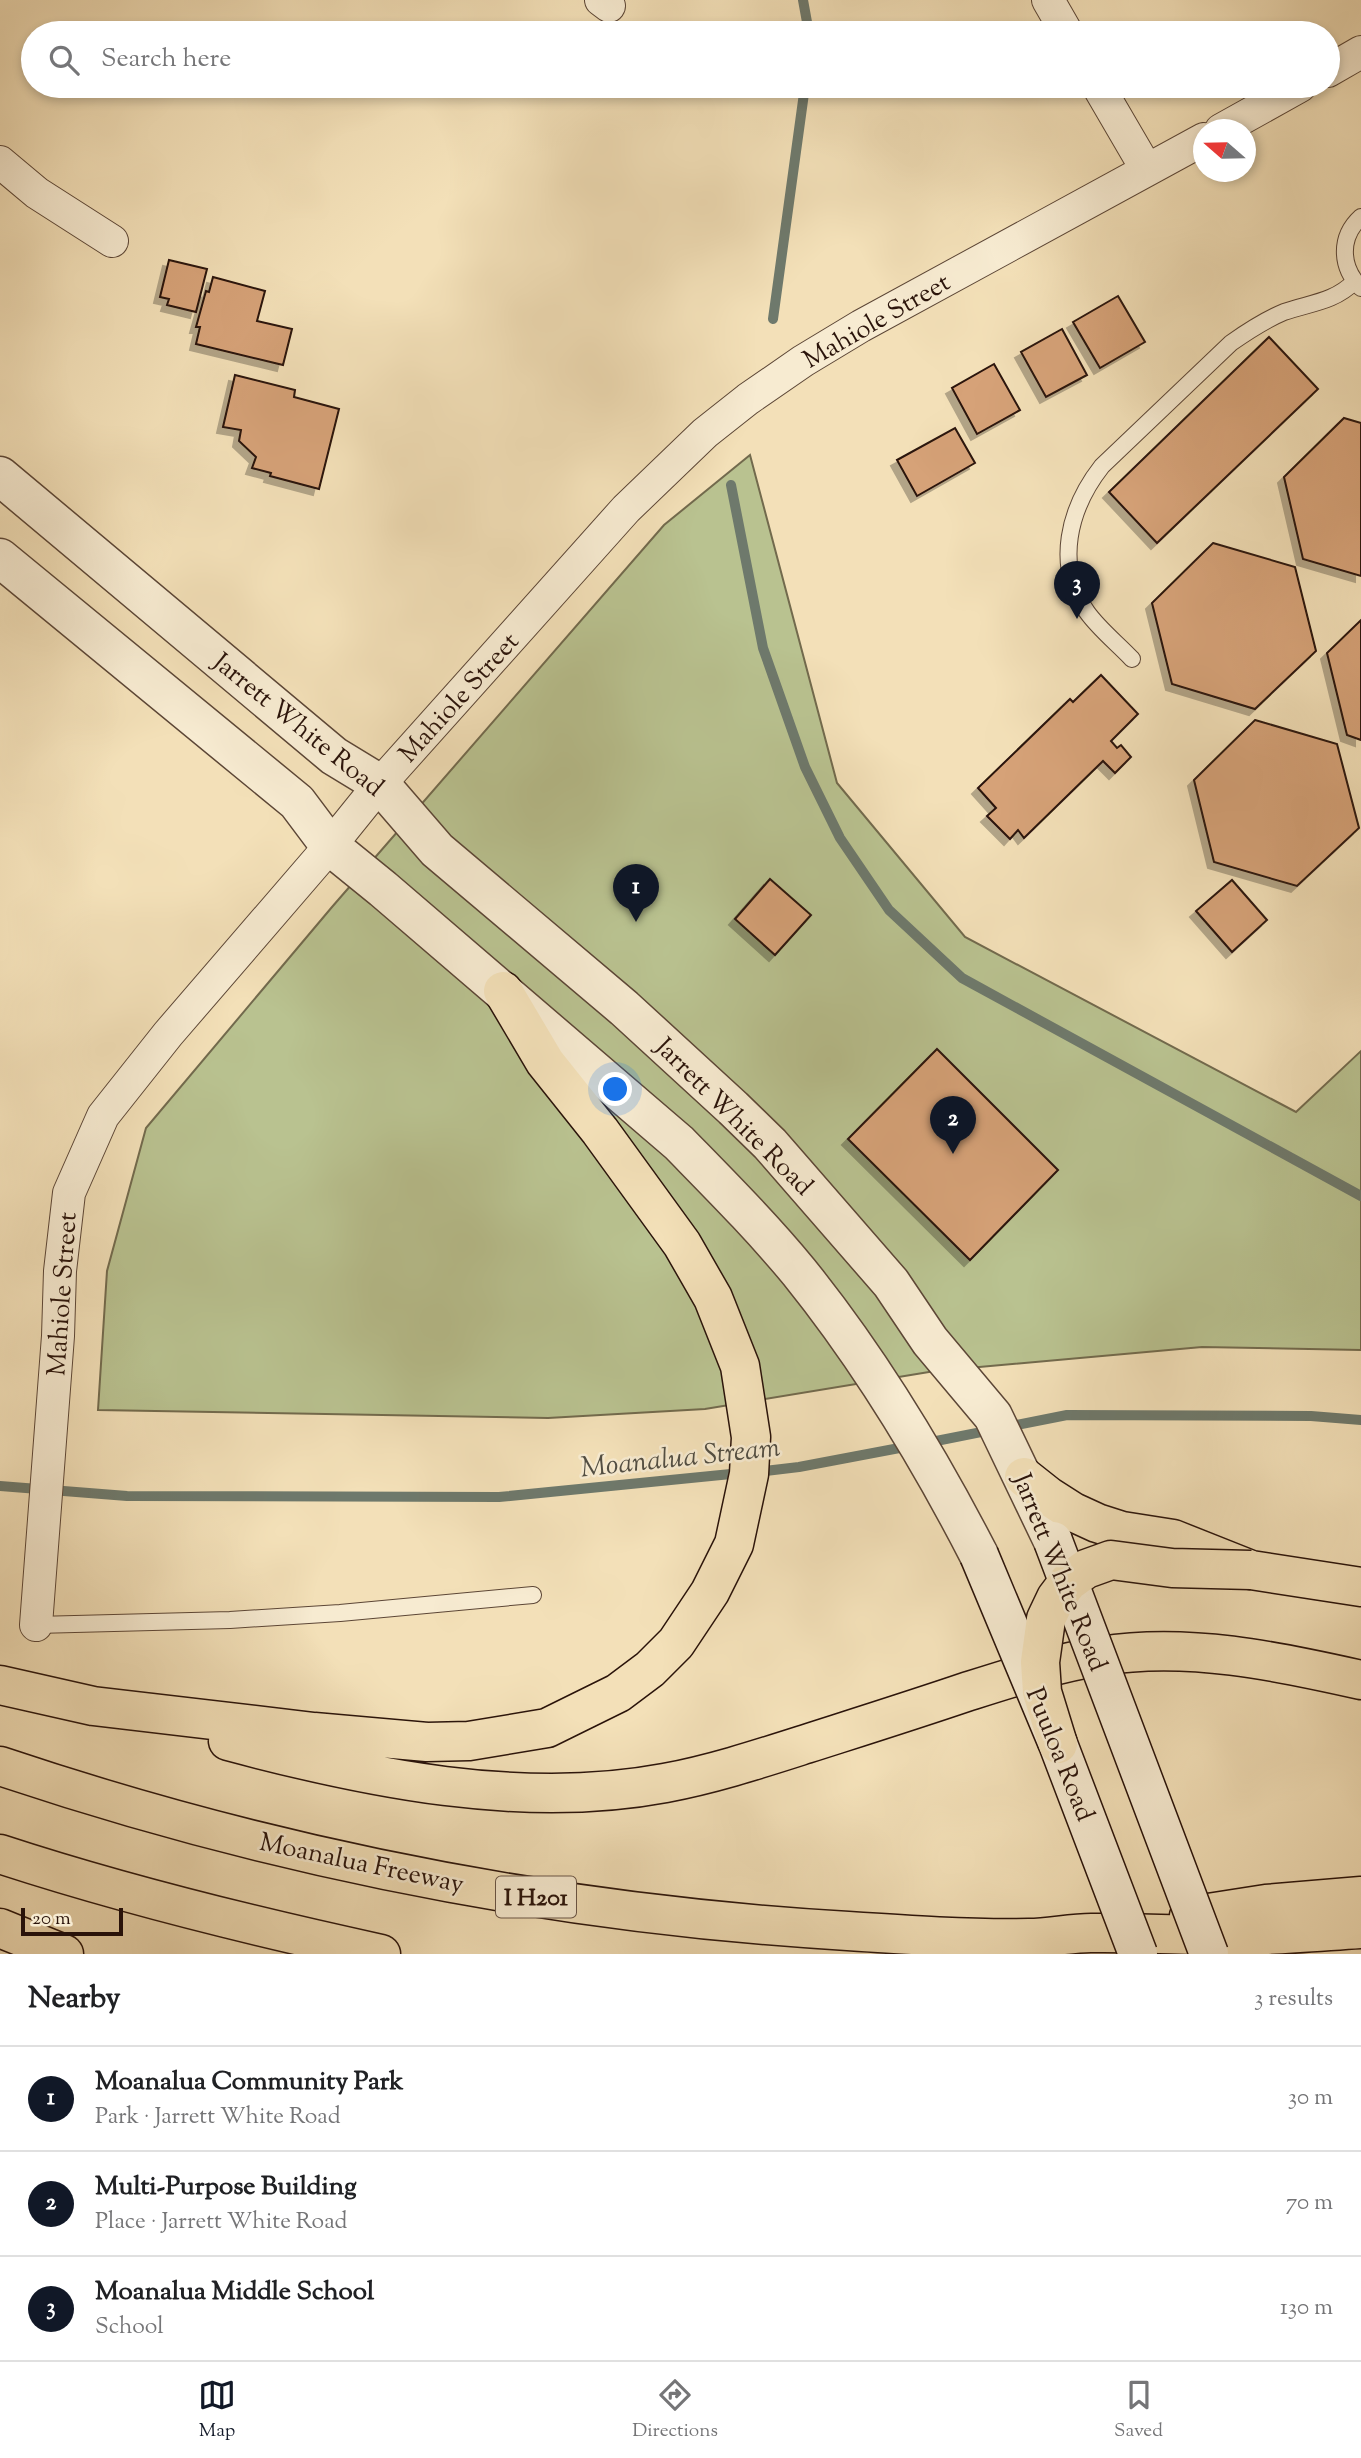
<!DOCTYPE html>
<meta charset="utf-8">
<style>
:root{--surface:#fff;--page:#f2f2f2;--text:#202124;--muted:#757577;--line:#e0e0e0;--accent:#111827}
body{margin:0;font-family:"Sorts Mill Goudy",serif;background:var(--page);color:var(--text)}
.compass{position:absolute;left:1193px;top:119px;width:63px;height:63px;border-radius:50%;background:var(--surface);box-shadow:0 4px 10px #0003;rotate:290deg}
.scale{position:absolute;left:21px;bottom:18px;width:102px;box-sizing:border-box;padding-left:7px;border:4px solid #2a130a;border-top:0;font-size:19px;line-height:24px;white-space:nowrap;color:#2a130a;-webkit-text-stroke:5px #f7ebd1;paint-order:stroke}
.you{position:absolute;left:616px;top:1090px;width:24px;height:24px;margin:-18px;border:5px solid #fff;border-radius:50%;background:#1a73e8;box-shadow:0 0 0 10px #1a73e833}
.badge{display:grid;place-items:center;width:46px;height:46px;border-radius:50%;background:var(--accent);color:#fff;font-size:23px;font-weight:700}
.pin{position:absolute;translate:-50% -58px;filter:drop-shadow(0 2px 4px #0008)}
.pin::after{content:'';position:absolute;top:37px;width:24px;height:21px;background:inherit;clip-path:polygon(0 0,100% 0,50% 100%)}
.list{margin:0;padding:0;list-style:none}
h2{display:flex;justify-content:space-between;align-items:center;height:91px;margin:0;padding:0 28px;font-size:30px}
h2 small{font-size:23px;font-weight:400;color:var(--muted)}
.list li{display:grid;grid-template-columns:46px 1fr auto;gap:21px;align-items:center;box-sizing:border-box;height:105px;padding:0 28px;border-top:2px solid var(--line)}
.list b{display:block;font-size:26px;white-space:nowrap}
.list p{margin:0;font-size:23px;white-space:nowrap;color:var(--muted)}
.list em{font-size:23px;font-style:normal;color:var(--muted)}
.icon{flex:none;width:38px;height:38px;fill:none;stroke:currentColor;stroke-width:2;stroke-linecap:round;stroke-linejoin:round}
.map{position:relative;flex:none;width:1361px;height:1954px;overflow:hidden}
.search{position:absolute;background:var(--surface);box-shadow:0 4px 10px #0003;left:21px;right:21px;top:21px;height:77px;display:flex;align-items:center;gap:18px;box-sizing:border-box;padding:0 24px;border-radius:38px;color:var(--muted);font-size:26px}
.sheet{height:406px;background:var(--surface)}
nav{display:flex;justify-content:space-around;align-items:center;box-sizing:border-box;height:98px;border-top:2px solid var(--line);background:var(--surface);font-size:19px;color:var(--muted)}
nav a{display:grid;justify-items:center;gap:4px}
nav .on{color:var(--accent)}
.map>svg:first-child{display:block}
.green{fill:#b9c290;stroke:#726a4d;stroke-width:2}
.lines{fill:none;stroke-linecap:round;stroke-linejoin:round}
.stream{stroke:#6e796c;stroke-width:10}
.building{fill:#d6a278;stroke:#2a130a;stroke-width:2;filter:url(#shadow)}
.service-casing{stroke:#5c4636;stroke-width:18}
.minor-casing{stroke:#5c4636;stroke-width:34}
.tertiary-casing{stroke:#5c4636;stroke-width:41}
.motorway-casing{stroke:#2a130a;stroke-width:41}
.service{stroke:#f7ebd1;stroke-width:16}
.minor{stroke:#f7ebd1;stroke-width:32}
.tertiary{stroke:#f7ebd1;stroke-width:38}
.motorway{stroke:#f3e0b8;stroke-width:38}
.secondary-bridge-casing{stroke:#2a130a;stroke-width:41;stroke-linecap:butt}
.motorway-bridge-casing{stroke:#2a130a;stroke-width:41;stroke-linecap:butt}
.secondary-bridge{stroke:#f7ebd1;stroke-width:38}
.motorway-bridge{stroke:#f3e0b8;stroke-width:38}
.labels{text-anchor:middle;stroke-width:5;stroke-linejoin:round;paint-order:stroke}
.shield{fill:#f7ebd1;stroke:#685446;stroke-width:2}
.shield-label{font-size:24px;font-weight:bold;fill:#2a130a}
.street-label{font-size:26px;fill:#2a130a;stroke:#f7ebd1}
.water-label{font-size:28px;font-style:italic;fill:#524e43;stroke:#f7ebd1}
</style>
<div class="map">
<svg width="1361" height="1954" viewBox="0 0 1361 1954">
<defs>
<filter id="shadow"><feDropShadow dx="-6" dy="6" stdDeviation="0" flood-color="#0004"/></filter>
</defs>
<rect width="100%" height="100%" fill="#f3e0b8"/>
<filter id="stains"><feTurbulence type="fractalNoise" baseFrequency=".00286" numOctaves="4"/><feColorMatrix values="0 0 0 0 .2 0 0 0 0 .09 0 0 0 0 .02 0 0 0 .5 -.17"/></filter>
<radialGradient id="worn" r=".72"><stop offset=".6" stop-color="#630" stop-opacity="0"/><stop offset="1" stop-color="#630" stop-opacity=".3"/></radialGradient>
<!-- green -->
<path class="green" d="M750 455 837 783 965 937 1296 1112 1361 1051V1350L1202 1347 935 1371 705 1409 548 1418 98 1410 107 1271 146 1128 332 907 664 525Z"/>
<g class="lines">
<!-- stream -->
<path class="stream" d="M803 0 809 33
M773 319 805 86
M731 485 763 648 805 767 840 838 889 910 962 978 1361 1196
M926 1443 1067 1415 1311 1416 1361 1420
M757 1472 799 1467 910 1446
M0 1486 127 1496 499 1497 741 1473"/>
</g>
<!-- building -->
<path class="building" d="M169 260 207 269 196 312 167 305 169 299 160 297Z
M213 277 265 291 257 321 292 329 283 365 196 344 200 327H196L206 291 209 292Z
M1118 296 1145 342 1100 368 1073 322Z
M1062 329 1087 375 1046 397 1021 352Z
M1269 337 1318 389 1157 543 1109 492Z
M994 364 1020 410 977 434 952 388Z
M235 375 295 390 294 397 339 409 319 489 270 476 271 473 252 468 256 457 239 441 241 430 223 427Z
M1344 418 1361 423V576L1303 559 1284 477Z
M955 428 975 463 917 496 897 460Z
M1213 543 1295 567 1316 651 1255 709 1172 684 1152 603Z
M1361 620V740L1347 735 1327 653Z
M1101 675 1138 714 1111 741 1117 748 1121 745 1131 757 1115 773 1103 761 1024 838 1018 830 1010 839 987 816 996 808 978 788 1070 699 1073 702Z
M1255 720 1337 744 1359 828 1297 886 1214 862 1194 780Z
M770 879 811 915 775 955 735 919Z
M1232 880 1267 920 1232 952 1196 911Z
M937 1049 1058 1170 970 1260 848 1139Z"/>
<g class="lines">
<!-- service casing -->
<g class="service-casing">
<path id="service" d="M1361 288C1340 267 1339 237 1361 217
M1132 659C1118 644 1099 629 1087 612 1054 565 1069 508 1102 466L1231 343C1248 331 1265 320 1284 312 1310 303 1334 302 1354 282
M36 1625 230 1620 340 1613 533 1595"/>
</g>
<!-- minor casing -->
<g class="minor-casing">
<path id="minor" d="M601 0 609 6
M1048 0 1067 33
M1328 71 1361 52
M1098 86 1147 170
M1221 130 1300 86
M0 162 37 193 112 241
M36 1625 58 1336 60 1271 69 1193 103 1116 168 1034 330 846 380 784 626 509 705 433 748 399 803 361 861 326 1204 139"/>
</g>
<!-- tertiary casing -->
<g class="tertiary-casing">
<path id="tertiary" d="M0 476 334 756 380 784 437 850 624 1008 733 1108 770 1144 891 1283 930 1341 993 1416 1053 1541
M0 558 297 802 330 846 383 889 679 1143C720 1185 762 1227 799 1272 870 1360 928 1456 979 1555"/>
</g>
<!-- motorway casing -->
<g class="motorway-casing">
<path id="motorway" d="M1024 1477 1048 1496 1073 1512 1097 1523 1122 1531 1173 1539 1251 1570 1361 1587
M0 1685 93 1706 314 1732 427 1742 469 1741 547 1728 618 1693 650 1669 676 1643 710 1592 734 1544 749 1474 751 1437 740 1366 713 1298 682 1244 600 1131 545 1062 503 991
M228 1741C367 1778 522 1810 665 1783 713 1774 759 1759 806 1744 859 1727 913 1710 966 1692 1010 1678 1056 1663 1101 1656 1187 1642 1277 1661 1361 1680
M0 1766C274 1858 560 1914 848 1931 908 1935 969 1939 1029 1938 1049 1938 1070 1933 1091 1933 1148 1932 1206 1937 1264 1935 1296 1934 1329 1931 1361 1929
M0 1854C125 1895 252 1926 381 1954
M1189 1916 1266 1904 1361 1896
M0 1928 64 1954"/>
</g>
<!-- service -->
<use href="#service" class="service"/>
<!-- minor -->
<use href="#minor" class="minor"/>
<!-- tertiary -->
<use href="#tertiary" class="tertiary"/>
<!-- motorway -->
<use href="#motorway" class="motorway"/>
<!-- secondary-bridge casing -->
<g class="secondary-bridge-casing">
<path id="secondary-bridge" d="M1053 1541 1209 1954
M979 1555 1058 1744 1138 1954"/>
</g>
<!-- motorway-bridge casing -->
<g class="motorway-bridge-casing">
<path id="motorway-bridge" d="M1058 1744 1042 1692 1040 1662 1046 1619 1056 1598 1068 1582 1086 1569 1111 1560 1172 1568 1251 1570"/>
</g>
<!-- secondary-bridge -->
<use href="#secondary-bridge" class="secondary-bridge"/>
<!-- motorway-bridge -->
<use href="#motorway-bridge" class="motorway-bridge"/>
</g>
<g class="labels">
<!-- shield labels -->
<rect class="shield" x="496" y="1876.5" width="80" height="41" rx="5"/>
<g class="shield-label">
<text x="536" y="1905">I H201</text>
</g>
<!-- street labels -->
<g class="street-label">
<text transform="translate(876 320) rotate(-30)" y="9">Mahiole Street</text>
<text transform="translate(458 697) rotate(-48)" y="9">Mahiole Street</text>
<text transform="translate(299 724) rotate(39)" y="9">Jarrett White Road</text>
<text transform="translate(735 1116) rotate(45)" y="9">Jarrett White Road</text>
<text transform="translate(61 1294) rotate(-86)" y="9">Mahiole Street</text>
<text transform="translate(1061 1572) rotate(68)" y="9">Jarrett White Road</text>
<text transform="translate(1061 1754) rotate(68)" y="9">Puuloa Road</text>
<text transform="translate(362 1862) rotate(12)" y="9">Moanalua Freeway</text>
</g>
<!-- water labels -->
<g class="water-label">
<text transform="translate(680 1456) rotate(-6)" y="10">Moanalua Stream</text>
</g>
</g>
<rect width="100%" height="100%" filter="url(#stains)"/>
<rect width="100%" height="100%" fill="url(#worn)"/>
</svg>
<svg class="compass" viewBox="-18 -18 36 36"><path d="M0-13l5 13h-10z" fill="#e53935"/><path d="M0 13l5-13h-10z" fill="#757577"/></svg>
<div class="scale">20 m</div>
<div class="you"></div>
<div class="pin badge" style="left:636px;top:922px">1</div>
<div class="pin badge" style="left:953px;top:1154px">2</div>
<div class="pin badge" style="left:1077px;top:619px">3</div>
<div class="search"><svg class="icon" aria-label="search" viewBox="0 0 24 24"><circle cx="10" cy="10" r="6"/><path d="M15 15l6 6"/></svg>Search here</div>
</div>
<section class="sheet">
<h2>Nearby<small>3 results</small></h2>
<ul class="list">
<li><span class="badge">1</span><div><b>Moanalua Community Park</b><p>Park · Jarrett White Road</p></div><em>30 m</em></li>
<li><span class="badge">2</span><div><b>Multi-Purpose Building</b><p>Place · Jarrett White Road</p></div><em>70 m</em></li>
<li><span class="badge">3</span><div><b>Moanalua Middle School</b><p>School</p></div><em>130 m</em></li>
</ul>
</section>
<nav>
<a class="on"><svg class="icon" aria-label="map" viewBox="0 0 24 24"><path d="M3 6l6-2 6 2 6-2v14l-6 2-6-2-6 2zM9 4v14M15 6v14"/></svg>Map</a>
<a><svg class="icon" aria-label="directions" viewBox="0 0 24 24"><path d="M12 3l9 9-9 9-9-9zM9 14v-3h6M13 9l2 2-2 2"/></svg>Directions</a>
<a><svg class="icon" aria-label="saved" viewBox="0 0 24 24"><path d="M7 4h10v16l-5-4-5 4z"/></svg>Saved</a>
</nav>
